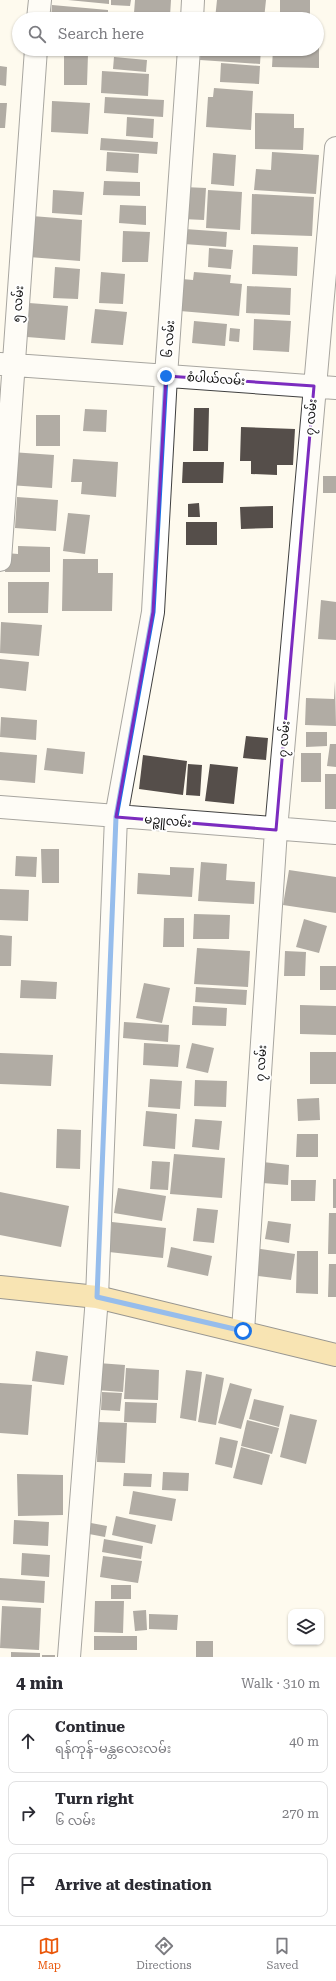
<!DOCTYPE html>
<meta charset="utf-8">
<style>
:root{--surface:#fff;--page:#f2f2f3;--text:#2b2b33;--muted:#7c7c81;--line:#e1e1e2;--accent:#ea580c}
body{margin:0;font-family:"Roboto Serif","Noto Sans Myanmar",serif;background:var(--page);color:var(--text)}
.controls{position:absolute;right:12px;bottom:12px;display:grid;overflow:hidden;border-radius:8px;box-shadow:0 1px 3px #0004}
.controls button{width:36px;height:36px;display:grid;place-items:center;padding:0;border:0;border-bottom:1px solid var(--line);background:var(--surface);color:var(--text);font:20px sans-serif}
.stop{position:absolute;width:12px;height:12px;margin:-9px;border:3px solid #1a73e8;border-radius:50%;background:#fff}
.stop.end{background:#1a73e8;border-color:#fff;box-shadow:0 1px 4px #0008}
.list{margin:0;padding:0;list-style:none}
h2{display:flex;justify-content:space-between;align-items:center;height:52px;margin:0;padding:0 16px;font-size:17px}
h2 small{font-size:13px;font-weight:400;color:var(--muted)}
.list li{display:grid;grid-template-columns:26px 1fr auto;gap:12px;align-items:center;box-sizing:border-box;height:64px;margin:0 8px 8px;padding:0 8px;border:1px solid var(--line);border-radius:8px}
.list b{display:block;font-size:15px;white-space:nowrap}
.list p{margin:0;font-size:13px;white-space:nowrap;color:var(--muted)}
.list em{font-size:13px;font-style:normal;color:var(--muted)}
.icon{flex:none;width:22px;height:22px;fill:none;stroke:currentColor;stroke-width:2;stroke-linecap:round;stroke-linejoin:round}
.map{position:relative;flex:none;width:336px;height:1657px;overflow:hidden}
.search{position:absolute;background:var(--surface);box-shadow:0 1px 3px #0004;left:12px;right:12px;top:12px;height:44px;display:flex;align-items:center;gap:10px;box-sizing:border-box;padding:0 14px;border-radius:22px;color:var(--muted);font-size:15px}
.sheet{height:268px;background:var(--surface)}
nav{display:flex;justify-content:space-around;align-items:center;box-sizing:border-box;height:56px;border-top:1px solid var(--line);background:var(--surface);font-size:11px;color:var(--muted)}
nav a{display:grid;justify-items:center;gap:2px}
nav .on{color:var(--accent)}
.map>svg:first-child{display:block}
.building{fill:#554e4a}
.lines{fill:none;stroke-linecap:round;stroke-linejoin:round}
.street-casing{stroke:#404040;stroke-width:24}
.primary-casing{stroke:#1e1e1e;stroke-width:24}
.street{stroke:#fff;stroke-width:22}
.primary{stroke:#f2ca6b;stroke-width:22}
.route{stroke:#1a73e8;stroke-width:5}
.marked{fill:none;stroke:#7b2cbf;stroke-width:3;stroke-linejoin:round}
.labels{text-anchor:middle;stroke-width:4;stroke-linejoin:round;paint-order:stroke}
.street-label{font-size:12px;fill:#0d0d0d;stroke:#fff}
</style>
<div class="map">
<svg width="336" height="1657" viewBox="0 0 336 1657">
<rect width="100%" height="100%" fill="#fefaee"/>
<!-- building -->
<path class="building" d="M68 0H109V4Z
M111 0H131L130 6 111 5Z
M135 0H171L170 16 134 13Z
M217 0H266L264 19H215Z
M280 0H310V19H280Z
M52 5 108 10V19H51Z
M122 15 159 18V19H122Z
M317 27H319V68L272 67 273 49H317Z
M68 49H91V52Z
M113 49H156L155 56 113 53Z
M201 49H261L260 64 200 60Z
M64 54H88L87 85H64Z
M114 57 147 60 146 72 113 69Z
M221 63 260 66 259 84 220 82Z
M0 66 7 67 6 86 0 85Z
M102 71 149 74 148 96 101 93Z
M214 88 253 91 251 130 206 127 208 97H213Z
M105 97 164 100 163 117 104 113Z
M52 101 90 103 88 134 51 132Z
M0 103H7L5 128H0Z
M255 113 294 114V128H304L303 150 255 149Z
M127 117 154 119 153 138 126 136Z
M101 138 158 142 157 154 100 150Z
M107 152 139 154 138 173 106 171Z
M272 152 319 155 316 194 254 190 256 169 271 170Z
M213 153 236 155 234 186 211 184Z
M104 181 140 182V196L103 195Z
M184 187 206 188 204 220 183 219Z
M53 190 84 192 82 215 52 213Z
M208 190 242 192 240 230 206 228Z
M252 194 314 197 312 236 251 234Z
M120 205 146 206V225L119 223Z
M32 216 82 220 80 261 29 257Z
M185 229 227 232 226 247 184 244Z
M123 231 150 232 148 262H122Z
M253 245 298 247 297 276 252 274Z
M209 248 233 250 231 269 208 267Z
M55 267 80 269 78 299 53 298Z
M101 272 125 274 123 304 99 303Z
M194 272 231 275 230 283 242 284 239 316 180 311 182 279 193 280Z
M247 286 291 288 290 315 246 313Z
M29 303 68 306 65 340 27 337Z
M95 309 127 312 123 345 91 343Z
M254 319 291 321 289 352 253 350Z
M194 321 227 324 225 346 192 343Z
M230 328 240 329 239 342 229 341Z
M194 408H209L208 451H193Z
M85 409 107 410 106 432 83 431Z
M36 415H60V446H36Z
M241 427 295 429 293 465H277V475L251 474V461H240Z
M11 452 54 455 52 488 9 485Z
M73 459 118 462 116 497 81 494 82 482H71Z
M183 462H224L223 483H182Z
M323 476H336V493H323Z
M17 497 58 500 56 531 15 528Z
M199 503 200 517H188V504Z
M273 506V528L241 529 240 507Z
M68 513 90 515 85 554 63 551Z
M186 522H217V545H186Z
M18 546 50 547V572H5L6 553 18 554Z
M63 559H98V573H113L112 611H62Z
M8 582H49L48 613H8Z
M321 600 336 602V640L318 639Z
M1 622 42 625 39 656 0 653Z
M0 659 29 662 26 691 0 688Z
M335 681 336 726 305 725 306 698 334 699Z
M1 717 37 720 36 740 0 737Z
M306 732H327V746L306 747Z
M246 736 268 738 266 760 243 758Z
M330 744H336V767L327 766Z
M47 748 85 752 83 774 44 770Z
M0 752 37 755 35 783 0 780Z
M301 753H321V782H301Z
M143 755 187 761 183 795 139 789Z
M188 764 202 765 200 796 186 795Z
M210 764 238 767 234 804 205 801Z
M325 774H336V809H325Z
M41 849H59V883H42Z
M16 856 37 857 36 877 15 876Z
M201 862 227 864 226 880 255 882 254 904 198 901Z
M170 867 194 868 192 897 137 894 138 873 170 875Z
M289 870 336 877V913L283 905Z
M0 889 29 890 28 921 0 920Z
M194 914 230 915 229 939H193Z
M164 918H184V947H163Z
M304 919 327 926 319 953 296 947Z
M0 935 12 936 11 966H0Z
M197 948 250 951 248 987 194 984Z
M285 951 306 952 305 976H284Z
M320 966H336V990H320Z
M21 980 57 982 56 999 20 998Z
M144 983 170 988 162 1023 136 1018Z
M196 987 247 990 246 1005 195 1002Z
M300 1005 336 1006V1035L300 1034Z
M193 1006 227 1008 226 1026 192 1025Z
M124 1022 169 1025 168 1042 123 1038Z
M144 1043 180 1045 178 1067 143 1065Z
M192 1043 214 1048 208 1073 186 1068Z
M310 1052H336V1084H310Z
M0 1053 53 1055 51 1086 0 1084Z
M150 1079 182 1081 180 1109 148 1107Z
M195 1080 227 1081 226 1107 194 1106Z
M319 1098 320 1120 298 1121 297 1099Z
M146 1111 177 1114 175 1149 143 1146Z
M195 1119 222 1121 219 1150 192 1147Z
M57 1129 81 1130 80 1169 56 1168Z
M297 1134H318V1157H296Z
M174 1154 225 1158 222 1198 170 1194Z
M152 1161 170 1162 168 1190 150 1189Z
M263 1162 289 1165 288 1185 262 1183Z
M333 1179H336V1208H333Z
M291 1180H316L315 1201H291Z
M118 1188 166 1196 162 1221 114 1213Z
M0 1192 69 1206 61 1247 0 1235Z
M197 1208 218 1210 214 1243 193 1241Z
M329 1213H336V1254H328Z
M268 1221 291 1224 289 1243 265 1239Z
M112 1222 166 1228 163 1258 109 1252Z
M171 1247 212 1256 208 1276 167 1267Z
M254 1248 295 1254 291 1280 250 1275Z
M297 1251H318V1294L296 1293Z
M329 1264H336V1297H328Z
M36 1351 68 1356 64 1385 32 1381Z
M98 1363 125 1365 123 1392 96 1390Z
M126 1368 159 1370 158 1400 124 1399Z
M186 1370 202 1372 196 1421 180 1418Z
M206 1374 224 1378 216 1425 198 1422Z
M0 1383 32 1385 28 1435 0 1433Z
M230 1383 252 1389 241 1429 218 1423Z
M102 1392 122 1393 120 1411 101 1410Z
M254 1399 284 1406 279 1427 249 1419Z
M125 1402 157 1403 156 1423 124 1422Z
M290 1414 317 1420 306 1464 280 1457Z
M247 1420 279 1428 272 1454 241 1446Z
M98 1422 127 1423 125 1463 97 1462Z
M220 1437 238 1441 232 1468 215 1464Z
M241 1447 270 1455 262 1485 233 1478Z
M163 1472 189 1473 188 1491 162 1490Z
M124 1473 152 1474 151 1487 123 1486Z
M17 1474 63 1475V1515L18 1516Z
M133 1491 176 1499 172 1521 129 1514Z
M116 1516 156 1525 152 1544 112 1535Z
M14 1520 49 1522 48 1546 13 1544Z
M91 1523 107 1526 105 1537 89 1534Z
M104 1539 143 1546 141 1559 102 1552Z
M22 1553 50 1555 49 1577 21 1575Z
M103 1556 142 1561 138 1583 100 1577Z
M0 1578 45 1581 44 1603 0 1600Z
M111 1585H131V1599H111Z
M95 1601H124L123 1633 94 1632Z
M2 1606 41 1608 39 1650 0 1648Z
M146 1610 147 1630 135 1631 133 1611Z
M149 1614 178 1615 177 1630 149 1629Z
M94 1636H137V1650H94Z
M196 1641H213V1657H196Z
M11 1652 40 1653V1657H11Z
M42 1655H55V1657H42Z"/>
<g class="lines">
<!-- street casing -->
<g class="street-casing">
<path id="street" d="M38 19 40 0
M192 19 193 0
M0 364 336 388
M0 560 36 49
M0 807 336 833
M243 1331 276 830 336 148
M69 1657 97 1297 116 817 153 612 166 376 189 49"/>
</g>
<!-- primary casing -->
<g class="primary-casing">
<path id="primary" d="M0 1287 97 1297 336 1355"/>
</g>
<!-- street -->
<use href="#street" class="street"/>
<!-- primary -->
<use href="#primary" class="primary"/>
</g>
<g class="lines">
<!-- route -->
<path class="route" d="M166 376 153 612 116 817 97 1297 243 1331"/>
</g>
<!-- marked area -->
<path d="M0 0H336V1657H0ZM166 376 314 386 276 830 116 817 153 612Z" fill="#fefaee" fill-opacity=".55" fill-rule="evenodd"/>
<path class="marked" d="M166 376 314 386 276 830 116 817 153 612Z"/>
<g class="labels">
<!-- street labels -->
<g class="street-label">
<text transform="translate(18 304) rotate(-86)" y="4">၅ လမ်း</text>
<text transform="translate(169 339) rotate(-86)" y="4">၆ လမ်း</text>
<text transform="translate(216 379) rotate(4)" y="4">စံပါယ်လမ်း</text>
<text transform="translate(311 417) rotate(-85)" y="4">၇ လမ်း</text>
<text transform="translate(284 739) rotate(-85)" y="4">၇ လမ်း</text>
<text transform="translate(168 821) rotate(5)" y="4">မဉ္ဇူလမ်း</text>
<text transform="translate(261 1063) rotate(-86)" y="4">၇ လမ်း</text>
</g>
</g>
</svg>
<div class="controls">
<button><svg class="icon" aria-label="layers" viewBox="0 0 24 24"><path d="M12 4l9 5-9 5-9-5zM3 14l9 5 9-5"/></svg></button>
</div>
<div class="stop" style="left:243px;top:1331px"></div>
<div class="stop end" style="left:166px;top:376px"></div>
<div class="search"><svg class="icon" aria-label="search" viewBox="0 0 24 24"><circle cx="10" cy="10" r="6"/><path d="M15 15l6 6"/></svg>Search here</div>
</div>
<section class="sheet">
<h2>4 min<small>Walk · 310 m</small></h2>
<ul class="list">
<li><svg class="icon" aria-label="ahead" viewBox="0 0 24 24"><path d="M12 20V5M6 11l6-6 6 6"/></svg><div><b>Continue</b><p>ရန်ကုန်-မန္တလေးလမ်း</p></div><em>40 m</em></li>
<li><svg class="icon" aria-label="right" viewBox="0 0 24 24"><path d="M7 20v-9h11M14 6l5 5-5 5"/></svg><div><b>Turn right</b><p>၆ လမ်း</p></div><em>270 m</em></li>
<li><svg class="icon" aria-label="arrive" viewBox="0 0 24 24"><path d="M6 21V4h12l-3 4 3 4H6"/></svg><div><b>Arrive at destination</b></div></li>
</ul>
</section>
<nav>
<a class="on"><svg class="icon" aria-label="map" viewBox="0 0 24 24"><path d="M3 6l6-2 6 2 6-2v14l-6 2-6-2-6 2zM9 4v14M15 6v14"/></svg>Map</a>
<a><svg class="icon" aria-label="directions" viewBox="0 0 24 24"><path d="M12 3l9 9-9 9-9-9zM9 14v-3h6M13 9l2 2-2 2"/></svg>Directions</a>
<a><svg class="icon" aria-label="saved" viewBox="0 0 24 24"><path d="M7 4h10v16l-5-4-5 4z"/></svg>Saved</a>
</nav>
